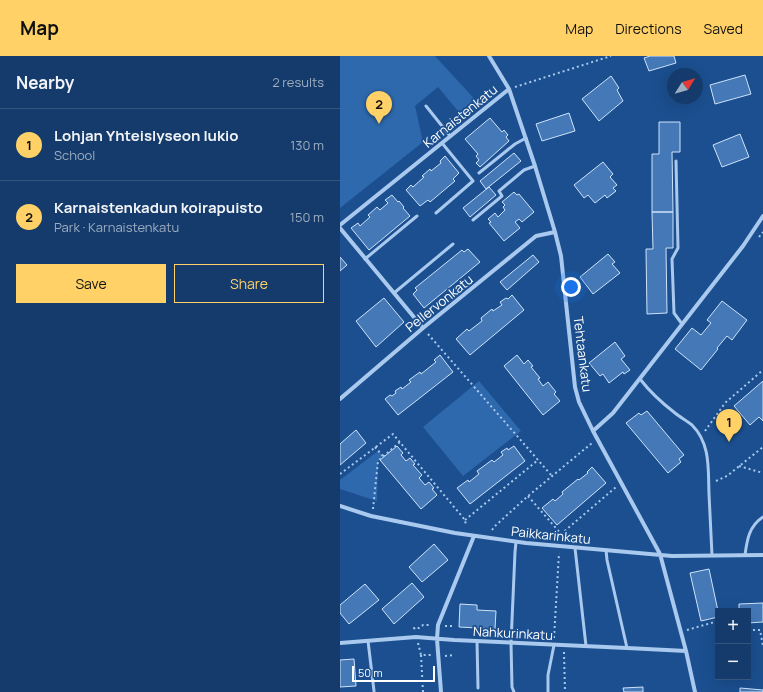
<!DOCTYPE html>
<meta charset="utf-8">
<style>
:root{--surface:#143b6b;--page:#214673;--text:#f1f3f6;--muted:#9dadc1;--line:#33557e;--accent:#ffd166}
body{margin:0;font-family:Manrope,sans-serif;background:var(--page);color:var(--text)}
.controls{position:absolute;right:12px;bottom:12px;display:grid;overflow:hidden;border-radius:0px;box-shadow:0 4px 16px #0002}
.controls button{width:36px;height:36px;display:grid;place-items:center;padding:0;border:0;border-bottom:1px solid var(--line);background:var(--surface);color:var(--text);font:20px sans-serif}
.compass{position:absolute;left:327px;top:12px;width:36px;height:36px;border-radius:50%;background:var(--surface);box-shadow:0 4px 16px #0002;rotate:53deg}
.scale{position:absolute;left:12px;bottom:10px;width:83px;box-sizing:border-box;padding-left:4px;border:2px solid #fff;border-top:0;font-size:11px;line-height:14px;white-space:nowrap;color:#fff;-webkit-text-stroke:3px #1b4f8f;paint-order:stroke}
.you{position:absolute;left:231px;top:231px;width:14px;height:14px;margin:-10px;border:3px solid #fff;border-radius:50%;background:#1a73e8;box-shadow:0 0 0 6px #1a73e833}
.badge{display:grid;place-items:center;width:26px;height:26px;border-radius:50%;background:var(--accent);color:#111;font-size:13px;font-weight:700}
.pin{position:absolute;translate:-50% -33px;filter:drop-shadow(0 1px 2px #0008)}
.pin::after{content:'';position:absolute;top:21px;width:14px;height:12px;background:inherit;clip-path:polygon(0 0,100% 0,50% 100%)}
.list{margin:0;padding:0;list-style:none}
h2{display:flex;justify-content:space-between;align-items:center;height:52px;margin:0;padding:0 16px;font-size:17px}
h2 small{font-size:13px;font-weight:400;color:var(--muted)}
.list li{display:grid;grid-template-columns:26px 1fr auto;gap:12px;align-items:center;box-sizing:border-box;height:72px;padding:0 16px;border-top:1px solid var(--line)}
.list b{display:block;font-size:15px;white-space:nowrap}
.list p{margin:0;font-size:13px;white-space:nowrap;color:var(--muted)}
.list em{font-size:13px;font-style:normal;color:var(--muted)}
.actions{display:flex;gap:8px;padding:12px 16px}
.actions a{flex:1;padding:9px 0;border:1px solid var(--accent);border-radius:0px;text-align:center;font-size:14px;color:var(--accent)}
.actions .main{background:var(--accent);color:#111}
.map{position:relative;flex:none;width:423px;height:636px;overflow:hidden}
header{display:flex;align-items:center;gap:24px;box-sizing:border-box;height:56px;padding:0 20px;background:var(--accent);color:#111}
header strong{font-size:19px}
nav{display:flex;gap:22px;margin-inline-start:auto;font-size:14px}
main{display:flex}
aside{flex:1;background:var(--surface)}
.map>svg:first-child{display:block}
.green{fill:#2e69ad}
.building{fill:#4478b7;stroke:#cfe3fa}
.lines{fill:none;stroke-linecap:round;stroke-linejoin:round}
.path{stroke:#a9c9ee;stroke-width:2;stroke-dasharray:2 3;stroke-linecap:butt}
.service{stroke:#a9c9ee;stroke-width:3}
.minor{stroke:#a9c9ee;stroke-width:4}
.labels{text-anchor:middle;stroke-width:3.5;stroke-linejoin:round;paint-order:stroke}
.street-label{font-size:13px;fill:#fff;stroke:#1b4f8f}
</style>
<header>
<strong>Map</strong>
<nav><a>Map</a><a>Directions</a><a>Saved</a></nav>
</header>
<main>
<aside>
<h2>Nearby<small>2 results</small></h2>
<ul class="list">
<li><span class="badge">1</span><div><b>Lohjan Yhteislyseon lukio</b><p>School</p></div><em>130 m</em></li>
<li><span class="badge">2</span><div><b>Karnaistenkadun koirapuisto</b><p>Park · Karnaistenkatu</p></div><em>150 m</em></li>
</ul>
<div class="actions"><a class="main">Save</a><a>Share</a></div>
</aside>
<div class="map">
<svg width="423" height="636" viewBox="0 0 423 636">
<rect width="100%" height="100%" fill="#1b4f8f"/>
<!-- green -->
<path class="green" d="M0 0H95L140 49 123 61 98 31 75 50 83 86 0 152Z
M139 325 181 375 123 420 83 371Z
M38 395 43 400 38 405 37 445 0 433V424Z"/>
<!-- building -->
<path class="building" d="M310 0H334L336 7 309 15 304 2Z
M405 19 411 38 375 48 370 29Z
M271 20 279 32 277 34 283 45 259 65 242 43Z
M229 57 235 75 202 85 196 68Z
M150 62 162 76 164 74 168 79 166 81 169 85 140 111 136 107 139 104 136 100 138 98 125 83Z
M319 66H340V96H332L333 156H312V98H319Z
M400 78 409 101 382 111 373 89Z
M174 97 181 105 146 133 140 125Z
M105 100 119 117 113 123 115 125 90 146 88 144 80 150 66 134 71 129 73 131 84 121 82 120 90 113 91 115 101 107 100 105Z
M263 106 273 118 270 121 277 129 273 132 276 135 267 142 265 139 255 147 248 139 244 142 234 129Z
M149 131 156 139 130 161 123 152Z
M174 136 177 139 179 138 194 156 182 166 179 163 175 166 180 172 164 185 149 167 151 166 148 163 155 157 158 161 165 154 163 151 165 149 162 146Z
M52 139 58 146 59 145 64 151 63 152 70 160 29 194 11 172 18 167 20 170 30 161 28 159 37 151 40 154 48 147 45 144Z
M312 156H333V192H326L327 257 307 258 306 193H313Z
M128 193 140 206 84 252 73 238 77 234 75 232 122 194 124 196Z
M268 198 275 206 272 208 280 217 253 238 240 221Z
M193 199 199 206 167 234 160 226Z
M0 201 7 209 0 215Z
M172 239 184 254 130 299 116 283 127 273 129 275 142 265 141 262 152 253 153 255 162 249 160 246 166 242 168 243Z
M44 242 64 266 36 291 16 265Z
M382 245 407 264 392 284 387 280 377 292 378 293 361 314 335 293 352 272 361 279 371 267 367 264Z
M275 286 285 300 281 303 290 314 284 318 283 316 269 327 263 318 260 320 249 307Z
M100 299 113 316 58 359 45 343 50 339 52 340 56 337 55 335 61 331 62 333 71 326 69 324 80 316 81 318 96 306 94 304Z
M177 299 184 308 188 304 193 310 191 311 200 322 198 323 203 330 208 326 216 336 214 338 220 345 203 359 164 310Z
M423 325V365L419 361 410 369 394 350Z
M307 355 344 399 339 403 341 406 328 417 286 367 299 357 301 359Z
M16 374 26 387 0 409V388Z
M57 390 63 397 61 399 66 405 70 402 75 408 73 409 82 419 79 422 85 429 89 426 94 432 92 433 97 439 81 453 40 404Z
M174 390 185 405 130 448 117 432 128 424 129 426 139 418 137 415 152 404 154 406 163 399 161 396 167 392 168 394Z
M252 411 266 427 217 469 202 452 213 443 215 445 223 438 222 436 238 423 239 424 248 417 247 416Z
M94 488 108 504 82 526 69 511Z
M369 513 378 555V561L361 565 350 517Z
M72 527 84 541 54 568 42 553Z
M25 528 39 544 9 568 0 557V549Z
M423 547V566L408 567V555H399V548Z
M120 548 137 549V554L156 555 155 573 119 571Z
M14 603 16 630 0 631V604Z
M303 631V636H284L283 632Z
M400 632 423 634V636H400Z"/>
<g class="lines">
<!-- path -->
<path class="path" d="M175 31 271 0
M419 181 423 176
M88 278 212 420
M365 375 385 347 423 314
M35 391 43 400
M399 410 423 417
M0 418 53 378 125 464 126 470
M376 425 387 420 423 391
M188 440 221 478 276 431
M33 453 38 405 60 386
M125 464 198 404
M152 474 155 470 188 440 252 387
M105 570H112
M75 573 74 572H79L83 569H91
M347 574 378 565
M408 574H420L423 590
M214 582 219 497
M78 587 81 599H91
M224 596 225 636
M81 599 83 636
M105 600 114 599"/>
<!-- service -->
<path class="service" d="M86 50 110 80
M336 105 338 192 332 203 334 257 342 268
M139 117 175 88 186 82
M96 157 133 125 102 87
M133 164 162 140 159 135 184 114 195 110
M25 203 77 160
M54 237 113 188
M300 323C310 336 322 347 335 357 340 361 347 365 352 369 371 388 368 414 369 438 370 459 371 479 372 499
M235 492 246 590
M266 494 267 504 287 592
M405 499C407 484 409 470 423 461
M28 585 34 635
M137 585 138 632
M174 636 172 631 171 587 175 496 176 486
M208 636V619L214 589"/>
<!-- minor -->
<path class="minor" d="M149 0 169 33 195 110 215 176 221 200 235 331 239 346 253 375 320 498 346 595 355 636
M0 169 169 33
M0 172 83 272
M0 343 83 272 196 180 215 176
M253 375 273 357 403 190 423 160
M0 450 31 460 115 477 186 487 332 500 423 499
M0 587 76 581 114 584 287 592 346 595
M101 636 97 583 98 569 134 480"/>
</g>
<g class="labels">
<!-- street labels -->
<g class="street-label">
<text transform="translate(120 60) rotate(-39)" y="5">Karnaistenkatu</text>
<text transform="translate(99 247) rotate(-39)" y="5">Pellervonkatu</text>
<text transform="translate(243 298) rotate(83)" y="5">Tehtaankatu</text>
<text transform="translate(211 479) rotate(6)" y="5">Paikkarinkatu</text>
<text transform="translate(173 577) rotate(3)" y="5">Nahkurinkatu</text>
</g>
</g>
</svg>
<div class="controls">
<button>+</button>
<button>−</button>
</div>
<svg class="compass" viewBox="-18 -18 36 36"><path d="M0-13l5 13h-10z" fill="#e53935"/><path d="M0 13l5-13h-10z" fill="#9dadc1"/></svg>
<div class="scale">50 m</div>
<div class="you"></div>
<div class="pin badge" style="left:389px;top:386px">1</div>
<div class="pin badge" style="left:39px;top:68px">2</div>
</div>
</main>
